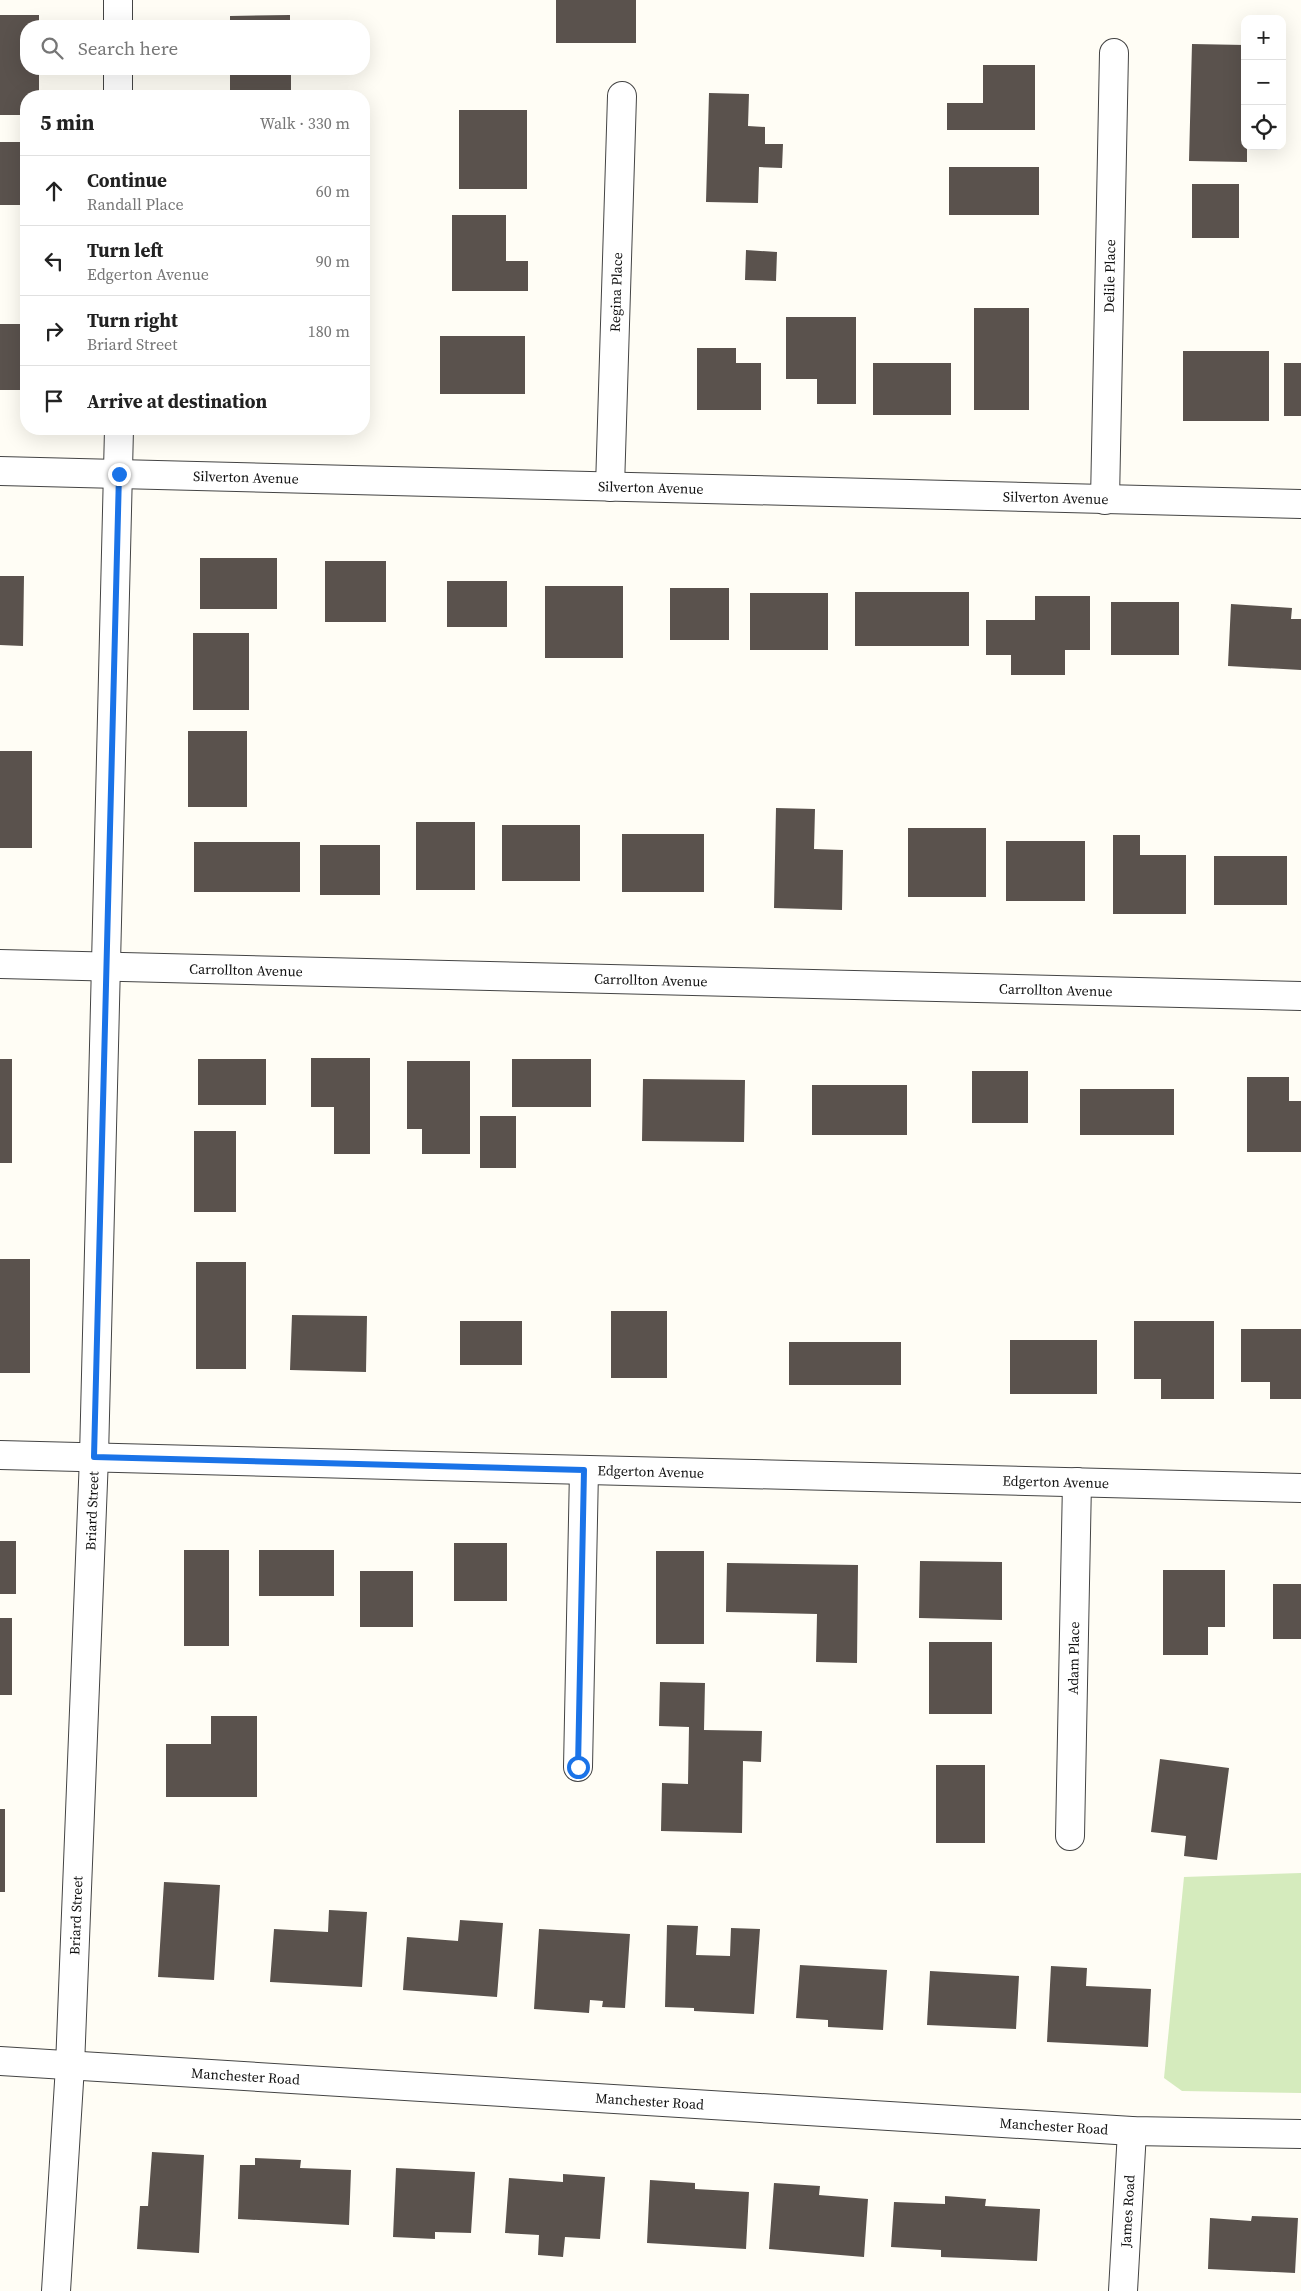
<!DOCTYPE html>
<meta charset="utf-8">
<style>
:root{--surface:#fff;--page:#f6f6f6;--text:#222;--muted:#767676;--line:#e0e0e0}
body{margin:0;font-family:"Source Serif 4",serif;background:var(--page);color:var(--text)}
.controls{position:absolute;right:15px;top:15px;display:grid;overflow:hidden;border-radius:10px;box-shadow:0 5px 20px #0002}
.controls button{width:45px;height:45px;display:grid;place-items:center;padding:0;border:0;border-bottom:1px solid var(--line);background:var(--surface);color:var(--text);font:25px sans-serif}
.stop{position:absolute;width:15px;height:15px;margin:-11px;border:4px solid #1a73e8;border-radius:50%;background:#fff}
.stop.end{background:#1a73e8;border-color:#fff;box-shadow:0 1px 5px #0008}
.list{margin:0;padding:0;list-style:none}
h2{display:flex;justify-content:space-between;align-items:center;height:65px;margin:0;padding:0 20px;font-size:21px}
h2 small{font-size:16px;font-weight:400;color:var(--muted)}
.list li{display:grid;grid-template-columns:32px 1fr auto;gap:15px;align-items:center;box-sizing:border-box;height:70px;padding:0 20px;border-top:1px solid var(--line)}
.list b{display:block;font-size:19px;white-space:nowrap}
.list p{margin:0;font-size:16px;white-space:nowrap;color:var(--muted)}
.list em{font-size:16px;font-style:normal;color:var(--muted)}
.icon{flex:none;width:28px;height:28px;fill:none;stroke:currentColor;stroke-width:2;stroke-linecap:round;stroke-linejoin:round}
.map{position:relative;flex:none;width:1301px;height:2291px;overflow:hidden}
.search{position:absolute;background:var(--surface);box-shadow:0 5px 20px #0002;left:20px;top:20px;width:350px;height:55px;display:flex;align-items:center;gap:12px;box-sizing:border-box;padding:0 18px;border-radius:20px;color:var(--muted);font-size:19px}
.panel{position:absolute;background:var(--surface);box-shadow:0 5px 20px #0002;left:20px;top:90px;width:350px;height:345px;border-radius:20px}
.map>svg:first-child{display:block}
.green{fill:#d5ebbd}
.building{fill:#5a524d}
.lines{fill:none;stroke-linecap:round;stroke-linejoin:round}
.minor-casing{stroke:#444;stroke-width:30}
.minor{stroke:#fff;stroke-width:28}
.route{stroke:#1a73e8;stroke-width:6}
.labels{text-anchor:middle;stroke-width:5;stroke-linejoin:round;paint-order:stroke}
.street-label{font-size:14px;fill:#111;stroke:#fff}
</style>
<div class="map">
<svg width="1301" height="2291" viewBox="0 0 1301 2291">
<rect width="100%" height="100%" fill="#fffdf5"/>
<!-- green -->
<path class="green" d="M1301 1873V2093L1182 2091 1164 2078 1184 1877Z"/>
<!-- building -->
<path class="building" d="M556 0H636V43H556Z
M0 15H39V26H26V69H39V96H26V115H0Z
M290 15V26H230V16Z
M1192 44 1245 45V146H1247V162L1189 161Z
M983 65H1035V130H947V103H983Z
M230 69H291V91L230 92Z
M709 93 749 94 748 126 765 127V144H783L782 168 759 167 758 203 706 202Z
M459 110H527V189H459Z
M0 142H26V205H0Z
M949 167H1039V215H949Z
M1192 184H1239V238H1192Z
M452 215H506V261H528V291H452Z
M746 250 777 252 776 281 745 280Z
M974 308H1029V410H974Z
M786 317H856V404H817V379H786Z
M0 324H26V390H0Z
M440 336H525V394H440Z
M697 348H736V363H761V410H697Z
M1183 351H1269V421H1183Z
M873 363H951V415H873Z
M1284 363H1301V416H1284Z
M200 558H277V609H200Z
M325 561H386V622H325Z
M0 576H24L23 646 0 645Z
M447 581H507V627H447Z
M545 586H623V658H545Z
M670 588H729V640H670Z
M855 592H969V646H855Z
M750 593H828V650H750Z
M1035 596H1090V650H1065V675H1011V655H986V620H1035Z
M1111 602H1179V655H1111Z
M1231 604 1292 608 1291 619H1301V670L1228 666Z
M193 633H249V710H193Z
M188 731H247V807H188Z
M0 751H32V848H0Z
M776 808 815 809 814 849 843 850 842 910 774 908Z
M416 822H475V890H416Z
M502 825H580V881H502Z
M908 828H986V897H908Z
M622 834H704V892H622Z
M1113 835H1140V855H1186V914H1113Z
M1006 841H1085V901H1006Z
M194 842H300V892H194Z
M320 845H380V895H320Z
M1214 856H1287V905H1214Z
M311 1058H370V1154H334V1107H311Z
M0 1059H12V1163H0Z
M198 1059H266V1105H198Z
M512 1059H591V1107H512Z
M407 1061H470V1154H422V1129H407Z
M972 1071H1028V1123H972Z
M1247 1077H1289V1101H1301V1152H1247Z
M643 1079 745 1080 744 1142 642 1141Z
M812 1085H907V1135H812Z
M1080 1089H1174V1135H1080Z
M480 1116H516V1168H480Z
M194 1131H236V1212H194Z
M0 1259H30V1373H0Z
M196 1262H246V1369H196Z
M611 1311H667V1378H611Z
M292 1315 367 1316 366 1372 290 1370Z
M460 1321H522V1365H460Z
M1134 1321H1214V1399H1161V1379H1134Z
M1241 1329H1301V1399H1270V1382H1241Z
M1010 1340H1097V1394H1010Z
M789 1342H901V1385H789Z
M0 1541H16V1594H0Z
M454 1543H507V1601H454Z
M184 1550H229V1646H184Z
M259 1550H334V1596H259Z
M656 1551H704V1644H656Z
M920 1561 1002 1562V1620L919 1618Z
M727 1563 858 1565 857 1663 816 1662 817 1614 726 1612Z
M1163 1570H1225V1627H1208V1655H1163Z
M360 1571H413V1627H360Z
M1273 1584H1301V1639H1273Z
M0 1618H12V1695H0Z
M929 1642H992V1714H929Z
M660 1682 705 1683 704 1730 762 1731 761 1762 743 1761 742 1833 661 1831 662 1783 688 1784 689 1727 659 1726Z
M211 1716H257V1797H166V1744H211Z
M1160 1759 1229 1768 1217 1860 1184 1856 1186 1836 1151 1832Z
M936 1765H985V1843H936Z
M0 1809H5V1892H0Z
M164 1882 220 1885 214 1980 158 1977Z
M329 1910 367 1912 362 1987 270 1982 274 1929 328 1932Z
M460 1920 503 1923 497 1997 403 1990 407 1937 458 1941Z
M667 1925 698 1926 696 1955 730 1956 731 1928 760 1929 754 2014 694 2011V2008L665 2007Z
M539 1929 630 1934 625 2008 602 2007 603 2001 590 2000 589 2013 534 2009Z
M800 1965 887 1970 883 2030 828 2027V2020L796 2018Z
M1051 1966 1087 1968 1086 1986 1151 1989 1148 2047 1047 2042Z
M930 1971 1019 1976 1016 2029 927 2025Z
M152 2152 204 2155 199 2253 137 2249 140 2206H148Z
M255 2158 301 2160 300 2168 351 2170 349 2225 238 2219 240 2165H255Z
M396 2168 475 2172 471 2233 435 2232V2239L393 2237Z
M563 2174 605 2177 600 2239 565 2237 563 2257 538 2255 539 2235 505 2233 509 2178 563 2182Z
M650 2180 695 2183V2189L749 2192 746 2249 647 2243Z
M774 2183 820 2186 819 2195 868 2199 864 2257 769 2249Z
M945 2196 986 2199 985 2206 1040 2209 1037 2261 941 2257V2250L891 2247 894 2202 945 2204Z
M1252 2216 1298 2218 1295 2273 1208 2269 1210 2218 1251 2221Z"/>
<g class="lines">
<!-- minor casing -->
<g class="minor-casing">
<g id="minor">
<path d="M118 0V26"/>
<path d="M118 69V96"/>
<path id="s1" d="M0 471 1301 504"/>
<path id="s2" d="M610 487 622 96"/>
<path id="s3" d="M1105 500 1114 53"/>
<path id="s4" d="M0 964 1301 996"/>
<path id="s5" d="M0 1455 1301 1488"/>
<path d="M578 1767 584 1470"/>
<path id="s6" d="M1070 1836 1077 1482"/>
<path id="s7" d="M0 2061 1132 2131 1301 2134"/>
<path id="s8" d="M56 2291 70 2066 94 1457 119 429"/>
<path id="s9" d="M1123 2291 1132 2131"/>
</g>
</g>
<!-- minor -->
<use href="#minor" class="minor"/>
</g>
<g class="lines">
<!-- route -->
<path class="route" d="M119 474 94 1457 584 1470 578 1767"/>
</g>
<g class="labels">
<!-- street labels -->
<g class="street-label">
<text dy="5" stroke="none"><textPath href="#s3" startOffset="224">Delile Place</textPath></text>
<text dy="5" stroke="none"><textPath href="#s2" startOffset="195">Regina Place</textPath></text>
<text dy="5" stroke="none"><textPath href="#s1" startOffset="246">Silverton Avenue</textPath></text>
<text dy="5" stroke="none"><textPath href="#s1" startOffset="651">Silverton Avenue</textPath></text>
<text dy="5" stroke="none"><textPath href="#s1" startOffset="1056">Silverton Avenue</textPath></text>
<text dy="5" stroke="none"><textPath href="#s4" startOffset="246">Carrollton Avenue</textPath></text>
<text dy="5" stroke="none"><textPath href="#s4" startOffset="651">Carrollton Avenue</textPath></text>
<text dy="5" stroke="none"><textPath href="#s4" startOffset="1056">Carrollton Avenue</textPath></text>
<text dy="5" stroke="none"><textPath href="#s5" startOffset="651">Edgerton Avenue</textPath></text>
<text dy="5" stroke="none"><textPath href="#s5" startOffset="1056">Edgerton Avenue</textPath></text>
<text dy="5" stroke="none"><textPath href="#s8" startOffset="781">Briard Street</textPath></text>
<text dy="5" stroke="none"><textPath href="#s6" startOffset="178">Adam Place</textPath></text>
<text dy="5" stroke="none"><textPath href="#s8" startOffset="376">Briard Street</textPath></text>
<text dy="5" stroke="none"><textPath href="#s7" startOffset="246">Manchester Road</textPath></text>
<text dy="5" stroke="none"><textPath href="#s7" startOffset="651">Manchester Road</textPath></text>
<text dy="5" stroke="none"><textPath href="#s7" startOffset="1056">Manchester Road</textPath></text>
<text dy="5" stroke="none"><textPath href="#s9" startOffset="80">James Road</textPath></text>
</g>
</g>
</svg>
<div class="controls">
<button>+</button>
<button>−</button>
<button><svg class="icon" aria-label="locate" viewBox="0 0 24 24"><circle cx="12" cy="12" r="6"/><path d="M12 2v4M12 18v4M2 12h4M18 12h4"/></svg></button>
</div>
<div class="stop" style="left:578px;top:1767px"></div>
<div class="stop end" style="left:119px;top:474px"></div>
<div class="search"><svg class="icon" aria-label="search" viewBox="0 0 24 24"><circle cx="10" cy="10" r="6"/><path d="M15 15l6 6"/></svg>Search here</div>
<section class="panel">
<h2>5 min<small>Walk · 330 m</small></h2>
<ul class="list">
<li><svg class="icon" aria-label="ahead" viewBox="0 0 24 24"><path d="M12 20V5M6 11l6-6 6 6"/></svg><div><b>Continue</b><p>Randall Place</p></div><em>60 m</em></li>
<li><svg class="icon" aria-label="left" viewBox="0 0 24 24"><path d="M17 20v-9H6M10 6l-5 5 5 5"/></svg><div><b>Turn left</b><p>Edgerton Avenue</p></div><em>90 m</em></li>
<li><svg class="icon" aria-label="right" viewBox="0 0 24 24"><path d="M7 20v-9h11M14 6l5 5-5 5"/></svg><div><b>Turn right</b><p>Briard Street</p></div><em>180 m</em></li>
<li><svg class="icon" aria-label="arrive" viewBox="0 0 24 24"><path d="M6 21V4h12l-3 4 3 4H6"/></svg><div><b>Arrive at destination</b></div></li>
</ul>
</section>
</div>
